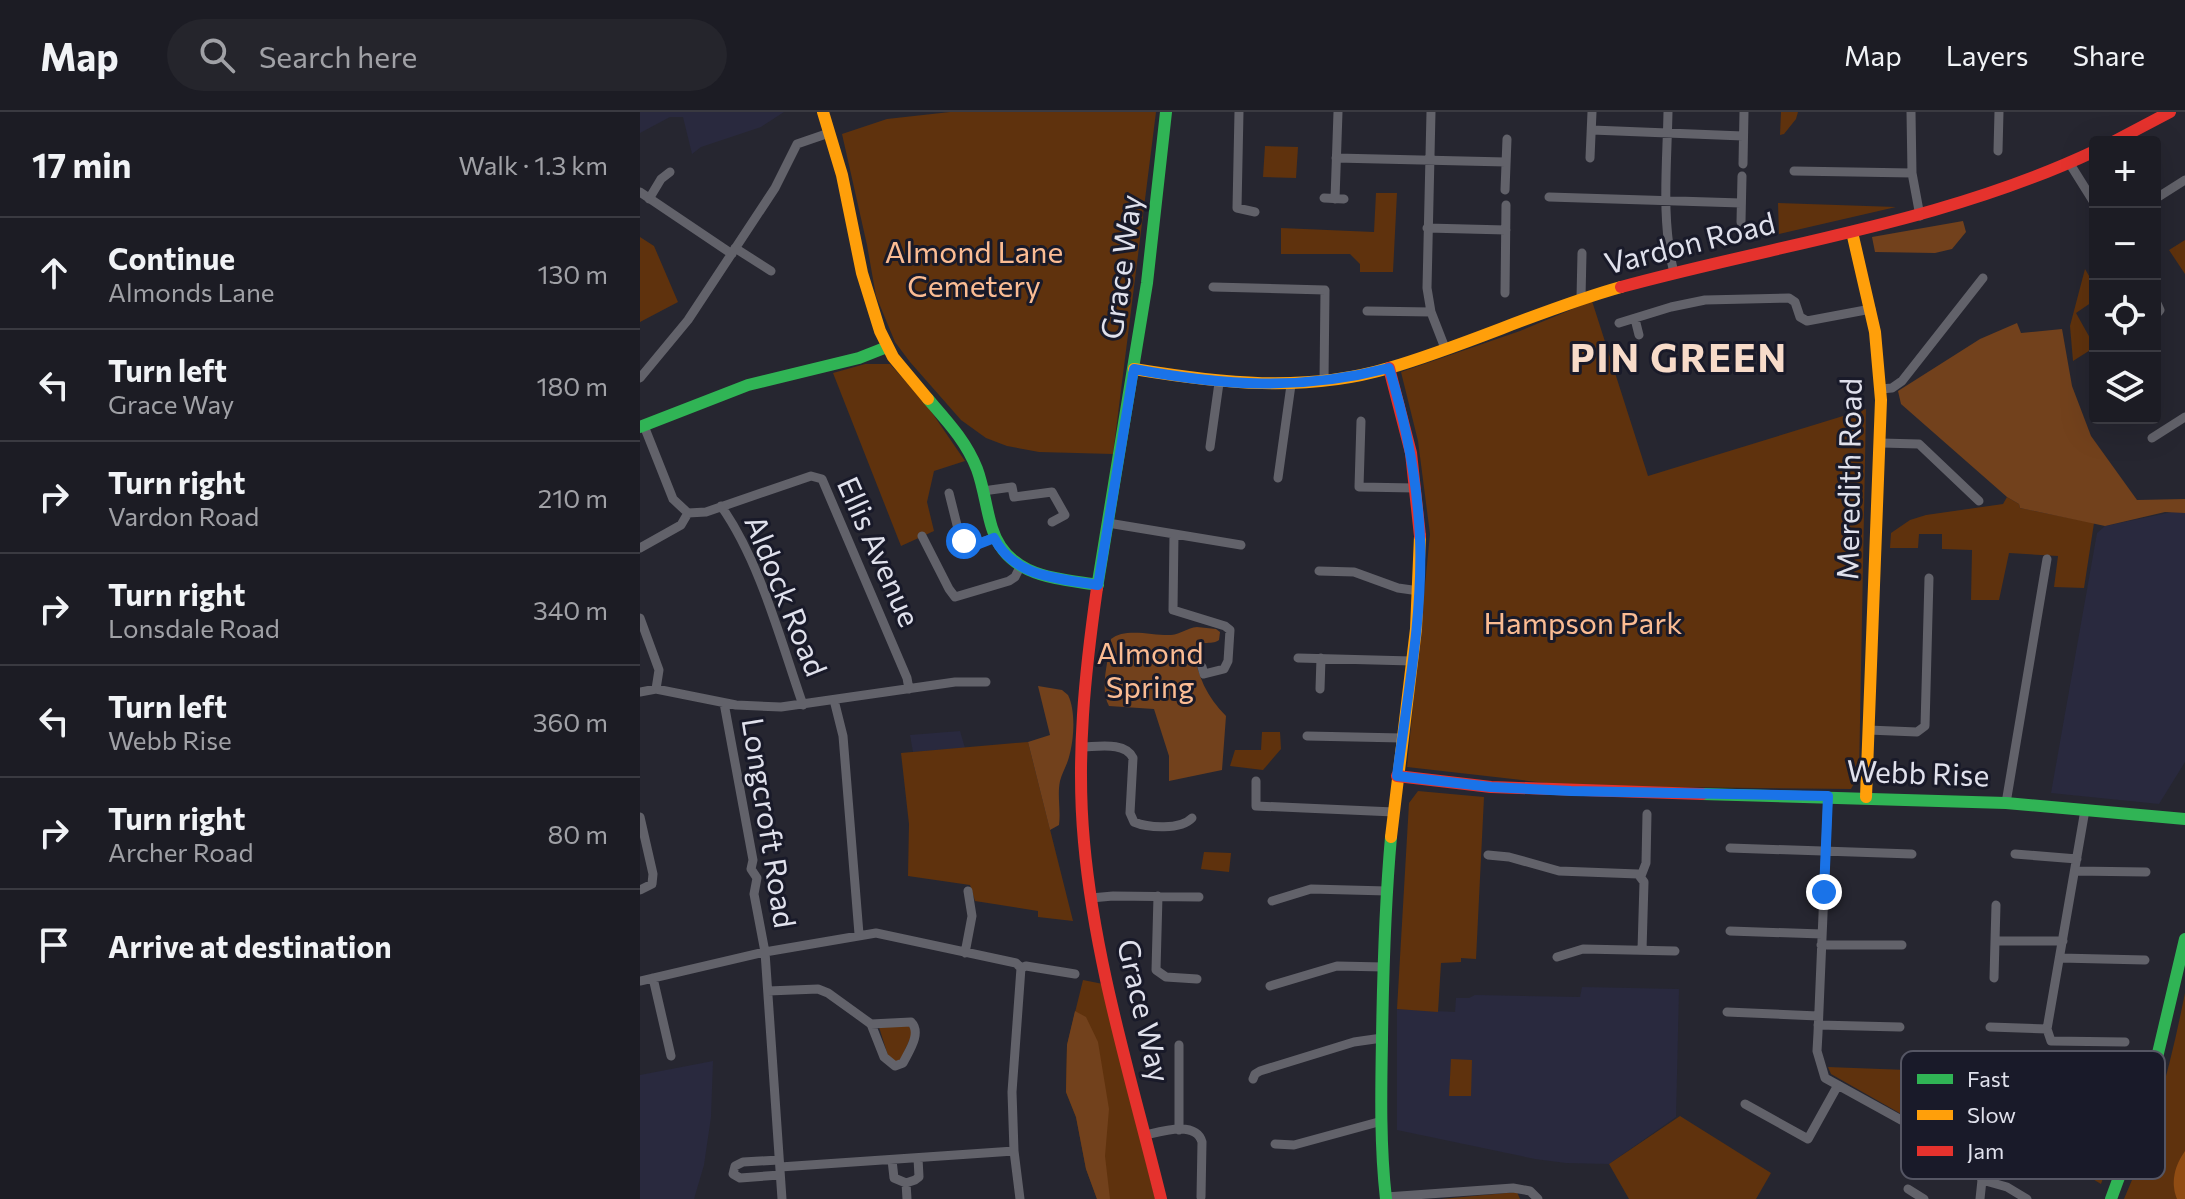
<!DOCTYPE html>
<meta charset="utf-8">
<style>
:root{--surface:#1c1c24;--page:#25252c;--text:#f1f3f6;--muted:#a0a1a6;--line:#3a3a41}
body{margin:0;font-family:Commissioner,sans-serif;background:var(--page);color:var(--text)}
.controls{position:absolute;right:24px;top:24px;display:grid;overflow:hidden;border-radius:8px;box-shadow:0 8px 32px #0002}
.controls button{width:72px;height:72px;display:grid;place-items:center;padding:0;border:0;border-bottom:2px solid var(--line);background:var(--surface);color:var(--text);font:40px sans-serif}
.stop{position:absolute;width:24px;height:24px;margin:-18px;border:6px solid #1a73e8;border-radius:50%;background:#fff}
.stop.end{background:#1a73e8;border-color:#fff;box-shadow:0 2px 8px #0008}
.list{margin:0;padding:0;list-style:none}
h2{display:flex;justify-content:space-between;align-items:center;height:104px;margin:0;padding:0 32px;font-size:34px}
h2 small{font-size:26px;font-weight:400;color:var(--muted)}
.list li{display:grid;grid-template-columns:52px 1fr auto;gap:24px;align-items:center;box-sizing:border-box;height:112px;padding:0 32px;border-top:2px solid var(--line)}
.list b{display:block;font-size:30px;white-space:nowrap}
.list p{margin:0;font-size:26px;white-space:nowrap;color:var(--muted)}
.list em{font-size:26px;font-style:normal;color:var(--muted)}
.icon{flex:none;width:44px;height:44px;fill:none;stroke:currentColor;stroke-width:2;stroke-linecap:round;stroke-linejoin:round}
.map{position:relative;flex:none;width:1545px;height:1087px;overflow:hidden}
header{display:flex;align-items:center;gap:48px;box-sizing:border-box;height:112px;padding:0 40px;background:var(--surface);border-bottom:2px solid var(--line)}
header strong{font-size:38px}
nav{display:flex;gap:44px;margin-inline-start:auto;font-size:28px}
.search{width:560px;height:72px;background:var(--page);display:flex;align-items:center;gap:20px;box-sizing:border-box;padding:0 28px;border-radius:44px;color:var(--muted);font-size:30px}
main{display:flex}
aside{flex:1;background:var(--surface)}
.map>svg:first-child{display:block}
.built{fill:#29293e}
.green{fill:#5f320d}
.forest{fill:#72411c}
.water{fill:#904c13}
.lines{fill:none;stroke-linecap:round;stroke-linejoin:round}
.street{stroke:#62626a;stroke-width:9}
.fast{stroke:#30b455;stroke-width:12}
.slow{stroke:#ff9f0a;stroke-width:12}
.jam{stroke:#e5322d;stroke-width:12}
.route{stroke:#1a73e8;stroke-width:10}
.labels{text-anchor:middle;stroke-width:6;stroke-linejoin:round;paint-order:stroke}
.street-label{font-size:30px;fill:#e0e1ec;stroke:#191a29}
.park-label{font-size:30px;fill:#fbbc93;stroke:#191a29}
.district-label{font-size:38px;font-weight:bold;letter-spacing:2px;fill:#f7dbc9;stroke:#191a29}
.key{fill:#191a29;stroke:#555664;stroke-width:2}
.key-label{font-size:22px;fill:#e0e1ec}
</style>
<header>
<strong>Map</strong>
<div class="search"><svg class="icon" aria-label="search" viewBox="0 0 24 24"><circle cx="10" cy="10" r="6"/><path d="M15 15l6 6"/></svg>Search here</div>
<nav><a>Map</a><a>Layers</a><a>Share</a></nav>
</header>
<main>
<aside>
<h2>17 min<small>Walk · 1.3 km</small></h2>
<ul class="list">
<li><svg class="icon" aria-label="ahead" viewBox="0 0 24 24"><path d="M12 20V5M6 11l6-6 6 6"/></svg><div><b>Continue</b><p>Almonds Lane</p></div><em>130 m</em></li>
<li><svg class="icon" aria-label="left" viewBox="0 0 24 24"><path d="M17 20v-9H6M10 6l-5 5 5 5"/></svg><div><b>Turn left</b><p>Grace Way</p></div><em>180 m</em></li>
<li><svg class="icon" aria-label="right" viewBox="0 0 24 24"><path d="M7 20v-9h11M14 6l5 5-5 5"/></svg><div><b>Turn right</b><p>Vardon Road</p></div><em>210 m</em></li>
<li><svg class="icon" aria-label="right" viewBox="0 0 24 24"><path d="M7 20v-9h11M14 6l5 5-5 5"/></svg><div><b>Turn right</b><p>Lonsdale Road</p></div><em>340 m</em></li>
<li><svg class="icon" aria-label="left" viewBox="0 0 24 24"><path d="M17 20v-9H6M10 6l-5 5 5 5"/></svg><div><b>Turn left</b><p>Webb Rise</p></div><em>360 m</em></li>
<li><svg class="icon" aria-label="right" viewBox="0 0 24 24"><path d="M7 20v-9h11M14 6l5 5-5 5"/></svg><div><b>Turn right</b><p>Archer Road</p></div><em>80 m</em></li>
<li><svg class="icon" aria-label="arrive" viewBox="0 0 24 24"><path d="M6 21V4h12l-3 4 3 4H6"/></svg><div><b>Arrive at destination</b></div></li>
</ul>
</aside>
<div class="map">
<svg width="1545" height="1087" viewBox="0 0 1545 1087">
<rect width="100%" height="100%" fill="#262630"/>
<!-- built -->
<path class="built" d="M0 0H144L121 15 61 35 52 42 43 5H30L0 21Z
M1537 399 1545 401V650L1519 692 1411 681 1457 421 1465 414Z
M320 619 325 636 273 640 270 623Z
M942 875 1039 877 1036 1005 969 1052 926 1051 895 1047 757 1018V897L815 900 816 886H829L835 883 940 885Z
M73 949 71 1005 64 1053 54 1087H0V963Z"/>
<!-- green -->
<path class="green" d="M310 0H516L473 342 399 340 367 334 346 326 321 308 270 250 255 230 236 184 227 133 202 22 247 7Z
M1141 0H1158L1156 7 1144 22 1140 23Z
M625 34 658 35 656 66 623 65Z
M736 81H757L753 160H720V152L710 142H641V116L734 120Z
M1138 91 1256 95 1139 122Z
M0 125 14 134 38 190 0 210Z
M1545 128V162L1529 138Z
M1445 157 1455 174V188L1436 201 1455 235 1433 249 1430 214Z
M952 189 1008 364 1226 297 1219 663 1211 677 933 674 767 655 790 422 778 329 761 260 880 219Z
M225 252H250L286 292 325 349 294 359 287 390 294 419 261 434 193 261Z
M1367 385 1379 392 1380 396 1454 411 1444 476 1414 475 1418 444 1369 441 1359 488H1331L1332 438 1302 437V422H1279L1278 436H1250L1251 421 1270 408 1286 403 1363 392Z
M622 620H640L641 637 623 658 590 654 595 638H621Z
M388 630 433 809 398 805V799L335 789 330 773 268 764 269 712 261 641Z
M778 679 844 685 836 847 821 846V850L801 851 798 900 757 897 769 691Z
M564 740 591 741 589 760 561 757Z
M443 868 463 872 515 1087H457L446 1057 436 1005 426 980 427 933Z
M1545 881V1087H1484C1513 1022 1531 951 1545 881Z
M267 912 273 920 261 947 258 950 249 947 239 915Z
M811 947 832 948 831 984H809Z
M1188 955 1293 959 1291 1019 1191 962Z
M1403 974 1494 977 1461 1072 1403 1037Z
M1040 1004 1131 1061 1116 1087H989L969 1052Z
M877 1080 880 1087H801Z"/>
<!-- forest -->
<path class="forest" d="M1323 109 1326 120 1312 137 1295 141 1235 140 1232 125Z
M1377 211 1381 221 1422 217 1432 274 1451 324 1497 388 1545 387V401L1525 400 1465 414 1380 396 1379 392 1367 385 1261 292 1258 279 1340 227Z
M557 515 576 517 580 520 579 528C571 534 559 527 554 537 557 564 567 585 586 604L582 658 529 669V644L514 597 469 594C459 576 469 547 471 527 485 515 514 524 531 523 541 522 547 516 557 515Z
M398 574 422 578 428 583C436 599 434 628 429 645 427 653 422 661 420 669 417 684 421 698 419 713L410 718 388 630 410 623Z
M435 899 446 905 458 930 469 997 465 1044 470 1087H457L446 1057 436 1005 426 980 427 933Z"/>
<!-- water -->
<path class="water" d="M1545 1039V1087H1537C1530 1070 1535 1053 1545 1039Z"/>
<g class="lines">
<!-- street -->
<path class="street" d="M599 0 597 96 615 100
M791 0 787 176 791 200 805 236
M1028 0C1027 54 1021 108 1034 161
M1271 0 1272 61 1280 104
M952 18 1103 24
M1358 39 1359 0
M696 46 866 50
M950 46 952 0
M1103 52 1104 0
M1430 52 1455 92
M1154 59 1272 61
M865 78 867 27
M0 80 92 142
M909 85 1101 91
M684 86 704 87
M9 87 21 67 30 60
M695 87 698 0
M1515 87 1545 68
M1101 110 1102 64
M787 116 866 118
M95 136 131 159
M573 175 685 178 684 269
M865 181 866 93
M941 186 942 141
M1515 187 1520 198 1515 204
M727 199 791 200
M995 207 999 223
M979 211 1031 195 1065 188 1149 186 1155 190 1160 205 1167 209 1231 197
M0 266 48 208 135 76 157 32 189 21
M1241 277 1252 276 1262 269 1343 166
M721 309 719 375 775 376
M4 314 33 387 48 401 66 400 171 364 182 367 267 566 269 577
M1512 326 1545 305
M1241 331 1279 332 1339 389
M570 335 579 271
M638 366 651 273
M343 379 372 375 374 385 412 380 425 403 412 410
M309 381 320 425 332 433 354 426
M81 394C120 449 141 530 163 593
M468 411 601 433
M534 422 533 498 585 514 590 518 588 549 584 557 564 562 562 555
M282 424 309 477 315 485 369 469 375 465 380 455
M0 436 41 413 48 401
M679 459 714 460 758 476 779 479
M0 506 19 558 16 577
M658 546 772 549
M680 577 681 546
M0 580 16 577 96 593 141 595 315 570H346
M194 588 203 624 219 822
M84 591 113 748 111 757 117 766 114 782 125 840 142 1087
M1228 618 1277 620 1285 614 1289 466
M667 624 762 626
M441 635C457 635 485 629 493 646L490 701 494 710C508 716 541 718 552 706
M616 669V694L754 700
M1188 684 1178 921 1177 939 1185 966 1292 1025 1334 1053 1342 1068 1340 1087
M1366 691 1407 447
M0 705 13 762 12 772 0 778
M1090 736 1272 742
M1375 742 1437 747
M848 743 869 745 919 759 998 762 1004 770 1002 838
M1435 759 1506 760
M1001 764 1006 751 1007 702
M518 784 516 858 526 865 557 867
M451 786 473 784 559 785
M632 789 671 777 747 779
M1090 819 1182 822
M1355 829 1356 793
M1181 833H1262
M325 841 332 804 328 779
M917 845 943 837 1035 839
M1420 846 1505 848
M13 866 31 944
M1354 866 1355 829H1423
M0 869 125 840 236 821 376 851 381 856 386 854 435 862
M630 874 697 854 744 855
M128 879 178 877 188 881 231 912 271 910C282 921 269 939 263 951L255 954 244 945 231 912
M1087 900 1178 904
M1178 913 1260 915
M1350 915 1407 917 1445 698
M1407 917 1411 929 1485 930
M539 933V1018
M613 967 615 962 620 959 714 930 742 926
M1105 992 1168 1027 1198 973
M506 1023C523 1019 556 1009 562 1030L561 1085
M635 1032 654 1033 742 1009
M1318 1043 1338 1005H1365
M139 1048 103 1050 95 1054 93 1062 100 1066 140 1063
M252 1048 254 1066 266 1071 267 1087
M140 1055 374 1039
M1342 1068 1367 1075 1387 1087
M266 1071 275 1068 279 1065 278 1046
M1268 1077 1284 1087
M746 1085 873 1076 890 1079 898 1087
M380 1087 374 1039 372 980 381 856"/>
<!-- fast -->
<path class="fast" d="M288 287C307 309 326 329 337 357 344 376 346 397 352 416 367 465 415 466 458 473
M0 315 108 273 219 246 247 235
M457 476 507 171 526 0
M1062 682 1366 691 1545 707
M746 1087C740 1034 741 981 742 927 743 860 745 792 751 725
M1471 1087 1506 992 1545 827"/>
<!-- slow -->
<path class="slow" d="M183 0 202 63 222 161 240 219 253 245 288 287
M1212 120 1235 220 1241 288 1226 685
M494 257C579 271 665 281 749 256 828 233 902 197 981 175
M751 725 776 517 780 424"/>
<!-- jam -->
<path class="jam" d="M1473 30 1530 0
M981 175C1142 131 1302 111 1455 39
M749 256 771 341 780 424
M457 476C445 560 436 645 444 730 455 852 492 969 521 1087
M757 664 851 675 1062 682"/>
</g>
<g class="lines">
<!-- route -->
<path class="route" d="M324 429 336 433 354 426C375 466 418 466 458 473L494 257C584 274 660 279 749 256 766 311 777 368 780 425 783 505 767 586 757 664L851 675 931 679 1188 684 1184 780"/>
</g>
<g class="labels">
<!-- street labels -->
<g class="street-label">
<text transform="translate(1050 132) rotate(-14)" y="10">Vardon Road</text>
<text transform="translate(482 155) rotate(-82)" y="10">Grace Way</text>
<text transform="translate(1210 367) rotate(-89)" y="10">Meredith Road</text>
<text transform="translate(238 440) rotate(66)" y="10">Ellis Avenue</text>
<text transform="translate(145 484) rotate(68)" y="10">Aldock Road</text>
<text transform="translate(1278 662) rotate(2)" y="10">Webb Rise</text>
<text transform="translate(128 711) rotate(81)" y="10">Longcroft Road</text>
<text transform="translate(503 899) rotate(77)" y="10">Grace Way</text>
</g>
<!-- park labels -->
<g class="park-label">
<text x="334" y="151">Almond Lane<tspan x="334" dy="34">Cemetery</tspan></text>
<text x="943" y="522">Hampson Park</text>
<text x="510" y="552">Almond<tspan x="510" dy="34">Spring</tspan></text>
</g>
<!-- district labels -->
<g class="district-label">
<text x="1039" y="260">PIN GREEN</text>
</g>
</g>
<!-- legend -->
<rect x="1261" y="939" width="264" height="128" rx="12" class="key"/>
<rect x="1277" y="962" width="36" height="10" fill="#30b455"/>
<rect x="1277" y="998" width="36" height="10" fill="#ff9f0a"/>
<rect x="1277" y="1034" width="36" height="10" fill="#e5322d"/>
<g class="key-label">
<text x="1327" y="975">Fast</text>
<text x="1327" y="1011">Slow</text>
<text x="1327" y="1047">Jam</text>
</g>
</svg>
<div class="controls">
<button>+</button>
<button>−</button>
<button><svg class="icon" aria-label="locate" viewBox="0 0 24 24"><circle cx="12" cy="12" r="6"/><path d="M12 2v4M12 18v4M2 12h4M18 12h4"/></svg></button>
<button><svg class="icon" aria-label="layers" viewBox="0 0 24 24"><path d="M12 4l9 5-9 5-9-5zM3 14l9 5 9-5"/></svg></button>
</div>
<div class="stop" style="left:324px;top:429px"></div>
<div class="stop end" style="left:1184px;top:780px"></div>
</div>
</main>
